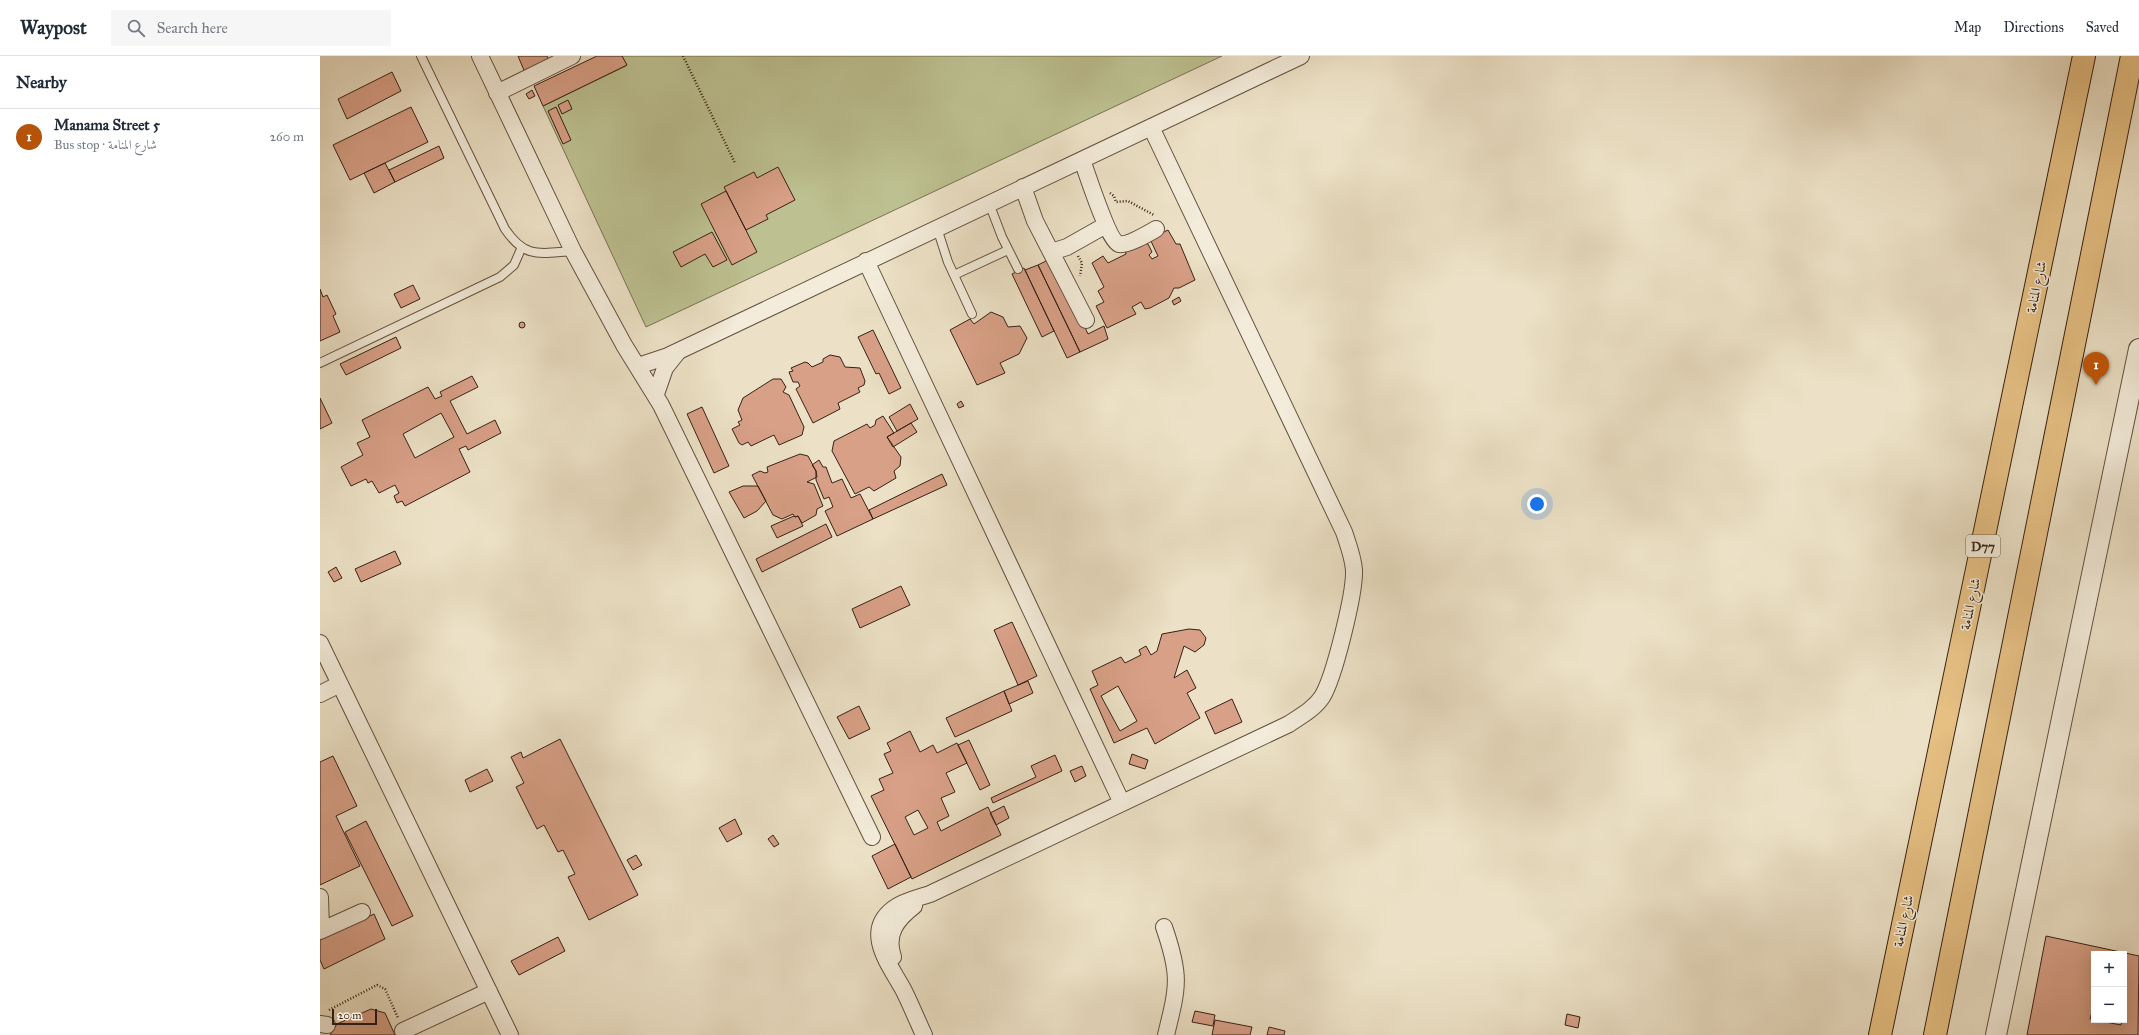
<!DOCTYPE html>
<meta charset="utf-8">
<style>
:root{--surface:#fff;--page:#f6f6f7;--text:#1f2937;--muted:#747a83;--line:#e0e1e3;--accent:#b45309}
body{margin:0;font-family:"IM FELL Great Primer",Amiri,serif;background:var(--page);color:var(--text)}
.controls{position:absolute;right:12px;bottom:12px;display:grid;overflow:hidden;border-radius:0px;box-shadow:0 4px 16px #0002}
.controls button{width:36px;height:36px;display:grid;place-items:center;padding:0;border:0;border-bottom:1px solid var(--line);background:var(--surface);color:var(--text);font:20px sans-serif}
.scale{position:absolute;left:12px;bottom:10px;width:45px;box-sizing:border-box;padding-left:4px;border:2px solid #372115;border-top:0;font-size:11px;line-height:14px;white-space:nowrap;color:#372115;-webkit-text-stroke:3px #f3ecda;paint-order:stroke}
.you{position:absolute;left:1217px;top:448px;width:14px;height:14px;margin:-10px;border:3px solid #fff;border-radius:50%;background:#1a73e8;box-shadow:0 0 0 6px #1a73e833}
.badge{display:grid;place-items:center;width:26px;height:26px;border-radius:50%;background:var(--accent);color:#fff;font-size:13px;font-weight:700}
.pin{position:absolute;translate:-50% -33px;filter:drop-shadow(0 1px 2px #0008)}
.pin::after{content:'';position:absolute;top:21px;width:14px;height:12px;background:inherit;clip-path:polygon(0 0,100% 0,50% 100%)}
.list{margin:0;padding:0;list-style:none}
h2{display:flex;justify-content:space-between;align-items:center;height:52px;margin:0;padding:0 16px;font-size:17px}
h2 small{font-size:13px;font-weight:400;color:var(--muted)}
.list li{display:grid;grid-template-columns:26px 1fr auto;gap:12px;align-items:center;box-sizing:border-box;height:56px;padding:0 16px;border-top:1px solid var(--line)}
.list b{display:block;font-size:15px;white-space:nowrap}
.list p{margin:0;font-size:13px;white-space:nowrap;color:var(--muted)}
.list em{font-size:13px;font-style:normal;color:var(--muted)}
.icon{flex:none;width:22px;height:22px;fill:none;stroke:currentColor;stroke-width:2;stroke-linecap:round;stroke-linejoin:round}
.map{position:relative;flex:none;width:1819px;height:979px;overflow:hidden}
header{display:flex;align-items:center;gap:24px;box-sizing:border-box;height:56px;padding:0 20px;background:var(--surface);border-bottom:1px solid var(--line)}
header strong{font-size:19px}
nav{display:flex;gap:22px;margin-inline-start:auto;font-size:14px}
.search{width:280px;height:36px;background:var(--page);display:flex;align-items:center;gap:10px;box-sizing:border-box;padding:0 14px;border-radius:0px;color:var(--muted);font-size:15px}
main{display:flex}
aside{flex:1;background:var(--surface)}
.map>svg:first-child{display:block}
.green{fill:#bdc191;stroke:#7a7153}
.building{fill:#d8a087;stroke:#372115;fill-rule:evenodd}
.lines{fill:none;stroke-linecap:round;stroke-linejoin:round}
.service-casing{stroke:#645141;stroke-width:10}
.minor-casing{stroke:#645141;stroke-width:18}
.tertiary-casing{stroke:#645141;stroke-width:22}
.primary-casing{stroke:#372115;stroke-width:24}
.path{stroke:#372115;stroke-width:2.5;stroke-dasharray:1 2;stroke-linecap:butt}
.service{stroke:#f3ecda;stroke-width:8}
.minor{stroke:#f3ecda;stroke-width:16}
.tertiary{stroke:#f3ecda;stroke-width:20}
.primary{stroke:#e6c083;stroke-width:22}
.labels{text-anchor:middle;stroke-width:3;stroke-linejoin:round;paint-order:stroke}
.shield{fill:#f3ecda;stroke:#6f5e50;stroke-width:1}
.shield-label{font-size:13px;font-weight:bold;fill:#372115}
.street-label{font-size:14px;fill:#372115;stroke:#f3ecda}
</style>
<header>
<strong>Waypost</strong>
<div class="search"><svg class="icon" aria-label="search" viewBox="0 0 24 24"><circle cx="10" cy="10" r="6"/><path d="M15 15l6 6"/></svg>Search here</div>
<nav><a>Map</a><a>Directions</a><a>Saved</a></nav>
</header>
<main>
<aside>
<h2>Nearby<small></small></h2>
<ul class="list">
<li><span class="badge">1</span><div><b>Manama Street 5</b><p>Bus stop · شارع المنامة</p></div><em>260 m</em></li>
</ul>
</aside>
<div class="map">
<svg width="1819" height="979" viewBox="0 0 1819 979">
<rect width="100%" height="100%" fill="#ece1c6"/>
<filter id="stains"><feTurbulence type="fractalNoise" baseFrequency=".005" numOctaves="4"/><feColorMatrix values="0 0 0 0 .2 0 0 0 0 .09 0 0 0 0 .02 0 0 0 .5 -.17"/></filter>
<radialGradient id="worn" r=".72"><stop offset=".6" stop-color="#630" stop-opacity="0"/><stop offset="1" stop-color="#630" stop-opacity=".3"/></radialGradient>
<!-- green -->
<path class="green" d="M302 0H902L326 271 223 50 306 10Z"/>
<!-- building -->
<path class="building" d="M198 0H227L230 7 206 19Z
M277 0H302L307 9 223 50 214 30Z
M72 16 81 35 27 63 18 43Z
M212 34 215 40 209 43 206 38Z
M248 44 252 53 242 58 238 49Z
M91 51 108 86 30 124 13 89Z
M236 51 251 84 243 88 228 55Z
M119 90 124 102 75 126 69 114Z
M65 107 75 126 54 137 44 117Z
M458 111 475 144 446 159 448 163 426 174 404 131 434 116 437 122Z
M406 135 437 196 412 209 381 148Z
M848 174 856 188H860L875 224 859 232H854L849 242 830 252 825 253 821 246 812 251 816 258 787 272 776 250 784 246 778 235 784 231 772 207 783 200 788 207 806 198 805 194 820 186 828 188 832 196 829 199 832 203 838 200 830 183Z
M392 176 407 204 393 211 385 198 361 211 353 196Z
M732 202 768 278 784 270 788 283 760 296 718 209Z
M718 209 760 296 747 302 705 214Z
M704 212 734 275 722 281 692 218Z
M93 229 100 243 81 252 74 238Z
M0 233 3 241 7 239 16 258 13 260 20 276 0 285Z
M859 241 861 245 854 249 852 245Z
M671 256 683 261 688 271 700 270 707 282 699 298 680 307 685 317 657 329 630 274 650 263 654 268Z
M199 269a3 3 0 1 1 6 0a3 3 0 1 1-6 0Z
M553 274 581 332 569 338 559 317 556 318 538 281Z
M76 281 81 292 26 319 20 308Z
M510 299 520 301 525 311 540 312 545 325 544 329 538 332 540 336 518 347 520 353 493 367 476 333 480 330 478 326H473L469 316 473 315 471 312 485 306 488 307 492 311 503 306V303Z
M152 320 158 331 130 345 147 378 175 364 181 377 148 394 146 390 139 393 150 416 85 450 82 445 77 447 74 440 79 437 75 429 59 437 52 425 48 427 46 423 31 430 21 411 43 399 37 387 50 381 42 364 108 331 115 343 122 340 120 336ZM121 357 134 381 95 402 83 378Z
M453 323H461L466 331 463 336 469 339 484 371 482 379 459 389 454 379 431 390 428 386 422 389 419 387 412 373 420 369 418 366 422 364 418 354 423 342Z
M0 342 12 367 0 373Z
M641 345 644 350 639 352 637 348Z
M590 348 598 363 577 375 569 361Z
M382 351 409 410 394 417 367 358Z
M563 360 574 377 567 381 581 401 580 410 574 415 576 422 554 435 549 431 535 438 512 395 514 385 547 368 550 372 555 369 556 364Z
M591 367 597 376 573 391 567 381Z
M480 398 488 400 496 415 497 421 487 426 494 428 503 450 497 453 496 459 482 467 478 460 475 461 473 458 462 463 453 459 432 419 440 415 445 417 448 416 447 411Z
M499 404 503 411H506L512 427 522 423 531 442 540 438 553 463 517 480 505 455 513 451 509 441 504 443 496 424V415L492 409Z
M622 418 627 429 553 463 549 454Z
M423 430H438L446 445 437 455 424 462 409 436Z
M474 460 475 461 478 460 483 470 457 482 451 470Z
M506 468 512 481 442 516 436 503Z
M75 495 81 508 41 526 35 513Z
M16 511 22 522 14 526 8 516Z
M581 530 590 549 540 572 532 553Z
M692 566 717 620 698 629 674 574Z
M869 573 880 574 886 582 884 589 875 596 864 590 854 622 867 614 876 632 867 637 880 662 835 688 827 672 794 687 770 633 778 629 772 615 801 601 805 607 821 599 819 594 826 590 831 599 837 595 842 578ZM798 630 817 665 800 675 781 640Z
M708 625 713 637 689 648 684 635Z
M684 635 692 655 635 681 626 662Z
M912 643 922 666 895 678 885 656Z
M539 650 550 673 529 683 517 661Z
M590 675 600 696 613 689 617 697 637 687 647 707 626 717 635 736 621 742 629 760 617 766 621 775 668 751 681 779 592 823 551 740 564 734 559 723 573 717 564 698 571 695 567 687ZM598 754 608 772 594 779 585 761Z
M240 683 318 839 269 864 248 821 255 818 243 794 238 796 224 769 217 773 196 731 204 727 191 701 201 696 203 702Z
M649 684 670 729 660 734 638 689Z
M812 698 828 704 825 713 809 708Z
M735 699 742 715 673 747 671 742 716 721 711 710Z
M13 700 37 750 16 760 40 810 0 829V706Z
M762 710 766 720 755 726 750 715Z
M167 713 173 725 150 736 145 724Z
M684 750 689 762 676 769 670 757Z
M415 763 422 778 407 786 399 772Z
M46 765 93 860 72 870 25 776Z
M453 779 459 788 454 791 448 783Z
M575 788 591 821 568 833 552 800Z
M316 799 322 809 313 814 307 804Z
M54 858 65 883 4 913 0 904V884Z
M1726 880 1819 900 1818 979H1707ZM1774 898H1804V955L1801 969 1770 963 1774 949Z
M238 881 245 895 199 919 191 905Z
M51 953 65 957 75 979H10L17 968Z
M875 955 895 959 893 970 872 966Z
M1247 958 1260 961 1258 972 1245 969Z
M895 964 932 971 930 979H892Z
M949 971 965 975 964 979H947Z"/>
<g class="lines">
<!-- service casing -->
<g class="service-casing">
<path id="service" d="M101 0 185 173C206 204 221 197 253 195
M669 147 682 181 698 213
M617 172 628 206 652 258
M634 219 688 194
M0 307 180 221 194 209 201 193"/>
</g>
<!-- minor casing -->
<g class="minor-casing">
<path id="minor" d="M160 0 253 195 304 289 341 349 552 781
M177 37 252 0
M762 104C767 117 788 184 799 188 807 190 829 177 836 173
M703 131 715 165 766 264
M731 196 747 191 786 169
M546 205 801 745
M318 310 348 300 981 0
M336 338 345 312 357 297
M0 587 190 979
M0 638 20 628
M0 841 1 874
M844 871C861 920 858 930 846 979
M0 875 42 856
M573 901C565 878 577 863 594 850
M0 968 7 969
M83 975 169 935
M604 979C597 964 591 949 584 935 571 910 542 877 573 853 583 845 598 842 610 838L969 668C981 660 994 653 1002 641 1014 622 1035 537 1034 514 1033 501 1028 488 1024 476L831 71"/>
</g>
<!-- tertiary casing -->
<g class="tertiary-casing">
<path id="tertiary" d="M1676 979 1819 293"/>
</g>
<!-- primary casing -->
<g class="primary-casing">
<path id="primary" d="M1560 979 1764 0
M1615 979 1812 0"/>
</g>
<!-- path -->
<path class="path" d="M363 0 415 107
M790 137 794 140 796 146 808 145 834 159
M758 200 762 207 760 220
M9 954 57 929 65 933 78 962"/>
<!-- service -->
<use href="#service" class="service"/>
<!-- minor -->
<use href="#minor" class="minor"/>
<!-- tertiary -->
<use href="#tertiary" class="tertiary"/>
<!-- primary -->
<use href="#primary" class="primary"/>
</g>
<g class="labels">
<!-- shield labels -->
<rect class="shield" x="1646" y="479" width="34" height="22" rx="3"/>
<g class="shield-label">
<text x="1663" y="495">D77</text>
</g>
<!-- street labels -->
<g class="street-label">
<text transform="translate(1716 231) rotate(-78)" y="5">شارع المنامة</text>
<text transform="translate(1650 548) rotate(-78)" y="5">شارع المنامة</text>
<text transform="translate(1583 865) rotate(-78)" y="5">شارع المنامة</text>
</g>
</g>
<rect width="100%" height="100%" filter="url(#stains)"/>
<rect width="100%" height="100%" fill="url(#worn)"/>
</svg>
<div class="controls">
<button>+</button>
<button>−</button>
</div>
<div class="scale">20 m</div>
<div class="you"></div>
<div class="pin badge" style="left:1776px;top:329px">1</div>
</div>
</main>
